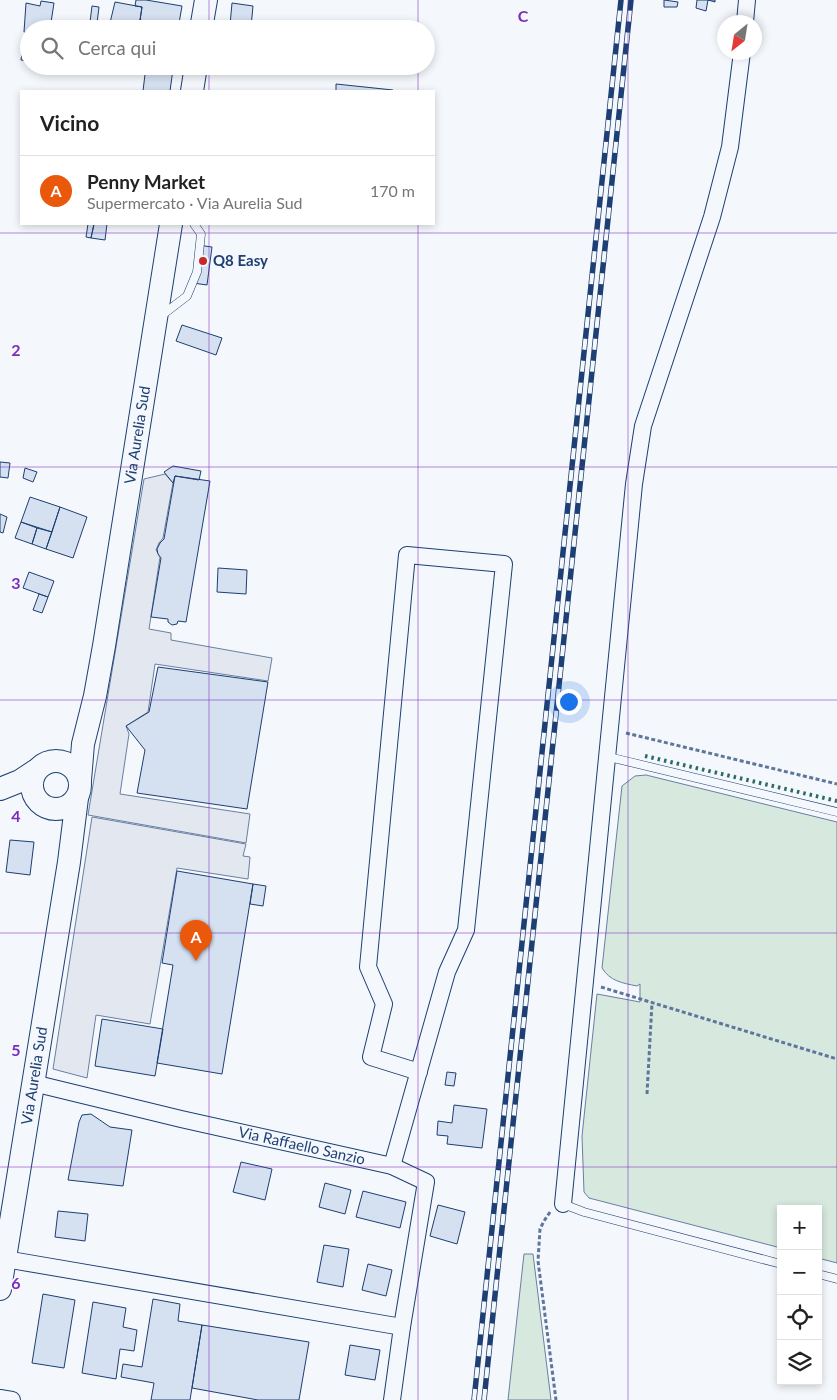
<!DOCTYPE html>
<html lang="it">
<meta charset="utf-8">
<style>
:root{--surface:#fff;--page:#f2f2f2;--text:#222;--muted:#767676;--line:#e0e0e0;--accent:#ea580c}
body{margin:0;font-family:Lato,sans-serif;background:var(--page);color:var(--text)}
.controls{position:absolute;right:15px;bottom:15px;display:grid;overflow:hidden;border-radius:0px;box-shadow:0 2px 8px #0003}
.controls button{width:45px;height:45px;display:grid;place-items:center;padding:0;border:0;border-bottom:1px solid var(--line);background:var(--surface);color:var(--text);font:25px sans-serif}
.compass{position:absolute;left:717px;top:15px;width:45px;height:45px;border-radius:50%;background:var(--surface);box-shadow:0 2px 8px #0003;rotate:210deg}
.you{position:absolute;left:568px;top:701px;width:18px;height:18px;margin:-12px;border:4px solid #fff;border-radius:50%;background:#1a73e8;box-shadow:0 0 0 8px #1a73e833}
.badge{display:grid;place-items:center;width:32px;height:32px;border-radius:50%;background:var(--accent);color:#fff;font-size:16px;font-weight:700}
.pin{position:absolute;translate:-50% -41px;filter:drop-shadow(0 1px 2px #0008)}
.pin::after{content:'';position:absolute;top:26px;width:18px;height:15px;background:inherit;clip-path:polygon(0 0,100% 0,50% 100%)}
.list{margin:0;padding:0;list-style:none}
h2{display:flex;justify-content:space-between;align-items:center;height:65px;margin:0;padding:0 20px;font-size:21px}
h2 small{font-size:16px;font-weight:400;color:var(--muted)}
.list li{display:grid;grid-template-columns:32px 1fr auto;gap:15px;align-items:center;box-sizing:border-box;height:70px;padding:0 20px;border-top:1px solid var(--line)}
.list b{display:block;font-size:19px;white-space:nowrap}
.list p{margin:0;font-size:16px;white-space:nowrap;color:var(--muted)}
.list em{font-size:16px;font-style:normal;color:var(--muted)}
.icon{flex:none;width:28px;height:28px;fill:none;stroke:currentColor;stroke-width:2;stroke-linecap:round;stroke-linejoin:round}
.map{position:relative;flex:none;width:837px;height:1400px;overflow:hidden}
.search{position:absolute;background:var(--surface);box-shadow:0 2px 8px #0003;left:20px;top:20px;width:415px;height:55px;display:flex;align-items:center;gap:12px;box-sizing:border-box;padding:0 18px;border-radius:28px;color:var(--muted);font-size:19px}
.panel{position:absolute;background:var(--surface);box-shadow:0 2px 8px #0003;left:20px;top:90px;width:415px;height:135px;border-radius:0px}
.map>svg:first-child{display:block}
.green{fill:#d7e8df;stroke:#687fa3}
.parking{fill:#e3e8f0;stroke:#687fa3}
.building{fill:#d5e0f0;stroke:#1d3f73}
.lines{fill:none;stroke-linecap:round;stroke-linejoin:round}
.lane-casing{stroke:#1d3f73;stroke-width:9}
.street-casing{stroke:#1d3f73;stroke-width:18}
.secondary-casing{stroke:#1d3f73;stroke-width:24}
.path{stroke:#5e769c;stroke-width:3;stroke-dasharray:4 2.5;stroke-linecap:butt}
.lane{stroke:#f4f7fb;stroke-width:8}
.street{stroke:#f4f7fb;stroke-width:16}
.secondary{stroke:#f4f7fb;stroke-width:22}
.rail-casing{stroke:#1d3f73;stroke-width:5.5}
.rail{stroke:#f4f7fb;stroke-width:4;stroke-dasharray:11;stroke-linecap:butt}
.hedge{stroke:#2c6c60;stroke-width:4;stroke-dasharray:2.5 4;stroke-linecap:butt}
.grid{fill:none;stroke:#7b2cbf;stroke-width:1;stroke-opacity:0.55}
.poi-dot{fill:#c62828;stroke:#f4f7fb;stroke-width:2}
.labels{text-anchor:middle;stroke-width:4;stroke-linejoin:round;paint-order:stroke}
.poi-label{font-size:15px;font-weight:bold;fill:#1d3f73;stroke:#f4f7fb;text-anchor:start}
.street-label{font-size:15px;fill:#1d3f73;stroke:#f4f7fb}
.grid-label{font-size:16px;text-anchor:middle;font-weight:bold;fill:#7b2cbf;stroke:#f4f7fb;stroke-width:4;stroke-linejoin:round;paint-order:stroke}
</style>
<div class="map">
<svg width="837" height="1400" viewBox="0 0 837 1400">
<rect width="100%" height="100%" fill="#f4f7fb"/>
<!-- green -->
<path class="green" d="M646 775 837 822V1263L818 1258V1209H781V1248L589 1198 584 1192 582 1136 597 994 640 1002V984L637 986C622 983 610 981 602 968L622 786 635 776Z
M524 1254H533L551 1400H508Z"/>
<!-- parking -->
<path class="parking" d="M165 474 173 483 163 538 159 543 156 550 160 557 149 629 171 633V640L272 658 268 681 155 664 148 712 126 726 129 734 120 794 250 814 246 843 88 815 144 479Z
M92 817 246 844 243 856 250 857 248 879 177 868 150 1024 96 1015 87 1078 53 1069Z"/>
<!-- building -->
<path class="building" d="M136 0H146L182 6 178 29H149L150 22 140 20 142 7 135 6Z
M664 0 678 2 677 7H664Z
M697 0H715V2L708 0 706 11 696 8Z
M41 1 54 3 50 29H29V33L24 32 26 3 40 6Z
M115 2 142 7 140 20 142 21 141 29 109 27Z
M232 3 253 6 251 27 230 25Z
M92 6 99 7 97 23 90 22Z
M24 39 29 40V61L21 60Z
M146 66 173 69 170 91H143Z
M336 84 393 90V91H336Z
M88 224H94L91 238 86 237Z
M94 224H107L105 240 91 238Z
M198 245 212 247 207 285 193 283Z
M182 325 222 338 216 355 176 341Z
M0 462 10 463 8 478 0 477Z
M173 466 201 471 199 480 175 476 173 483 164 472Z
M25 468 37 472 33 482 23 478Z
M175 476 210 481 186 622 178 621 177 624 172 625 168 622V619L151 617 161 558 158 554 157 549 160 543 164 539Z
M30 497 60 507 52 532 21 522Z
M60 507 87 517 73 558 46 549Z
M0 514 7 517 3 533 0 532Z
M21 522 37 528 32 544 15 538Z
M37 528 52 532 46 549 32 544Z
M218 568 247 570 246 594 217 592Z
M29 572 54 581 48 597 23 588Z
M39 594 48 597 42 613 33 610Z
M158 667 268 682 247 809 137 793 145 750 126 726 149 712Z
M10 840 34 842 30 875 6 872Z
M177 871 253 884 222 1074 157 1063 173 965 162 963Z
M253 884 266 886 263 906 250 904Z
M102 1019 163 1029 155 1076 95 1066Z
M447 1072 456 1073 454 1086 445 1085Z
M454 1105 487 1109 482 1148 447 1144 448 1136 437 1135 438 1121 452 1123Z
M91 1114 110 1127 132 1130 123 1186 68 1180 79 1122 82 1115Z
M241 1162 272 1169 265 1200 233 1192Z
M325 1183 351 1190 345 1214 319 1207Z
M363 1191 406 1202 400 1228 356 1217Z
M438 1205 465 1212 457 1244 430 1236Z
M58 1211 88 1214 85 1241 55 1237Z
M324 1245 349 1249 343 1287 317 1282Z
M368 1264 392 1270 386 1296 362 1290Z
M43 1294 75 1300 64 1368 32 1363Z
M153 1299 180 1304 178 1321 202 1325 190 1400H151L154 1383 121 1377 123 1364 142 1367Z
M93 1302 126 1308 123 1327 137 1330 134 1351 120 1349 116 1379 82 1373Z
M202 1325 309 1342 299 1400H258L192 1388Z
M350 1345 380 1350 375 1380 345 1375Z"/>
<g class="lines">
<!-- lane casing -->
<g class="lane-casing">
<path id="lane" d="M161 316 187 296 197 272 201 234 194 224
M609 757 837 812
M563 1204 584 1212 781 1264
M818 1274 837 1279"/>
</g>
<!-- street casing -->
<g class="street-casing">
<g id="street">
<path d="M745 22 747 0"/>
<path id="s1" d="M33 1083 181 1119 392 1166 426 1182 402 1327 392 1400"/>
<path d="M392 1166 447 972 466 930 504 564 407 555 368 967 384 1004 371 1057 419 1072"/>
<path d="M563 1204 634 484 643 426 712 217 730 147 742 52"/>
<path d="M5 1259 402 1327"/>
<path d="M0 1398 12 1400"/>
</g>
</g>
<!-- secondary casing -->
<g class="secondary-casing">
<g id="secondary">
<path d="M201 29 206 0"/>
<path d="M192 91 196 66"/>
<circle cx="56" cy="785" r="24"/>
<path id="s2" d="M80 780 83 744 95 696 104 646 171 224"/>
<path d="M0 789 20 781 35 771"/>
<path id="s3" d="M0 1289 69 862 77 798"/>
</g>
</g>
<!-- path -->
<path class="path" d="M626 733 837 784
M601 987 837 1059
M647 1094 652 1003
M550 1212 544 1221 540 1229 538 1261 556 1400"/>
<!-- lane -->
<use href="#lane" class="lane"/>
<!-- street -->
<use href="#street" class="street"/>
<!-- secondary -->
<use href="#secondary" class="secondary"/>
<!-- rail casing -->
<g class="rail-casing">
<path id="rail" d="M474 1400 621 0
M484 1400 631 0"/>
</g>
<!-- rail -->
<use href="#rail" class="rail"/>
<!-- hedge -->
<path class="hedge" d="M645 756 837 801"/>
</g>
<!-- grid -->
<path class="grid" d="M209 0V29M418 0V29M628 0V1400M209 66V91M418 66V91M209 224V1400M418 224V1400M0 233H837M0 467H837M0 700H837M0 933H837M0 1167H837"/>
<!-- markers -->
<circle class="poi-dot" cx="203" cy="261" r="5"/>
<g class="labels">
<!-- poi labels -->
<g class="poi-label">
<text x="213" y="266">Q8 Easy</text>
</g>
<!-- street labels -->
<g class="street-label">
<text dy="5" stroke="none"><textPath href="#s2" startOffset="350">Via Aurelia Sud</textPath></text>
<text dy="5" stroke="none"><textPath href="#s3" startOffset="216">Via Aurelia Sud</textPath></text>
<text dy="5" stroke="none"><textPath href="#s1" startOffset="276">Via Raffaello Sanzio</textPath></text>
</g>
</g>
<g class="grid-label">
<text x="523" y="22">C</text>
<text x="16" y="356">2</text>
<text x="16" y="589">3</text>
<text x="16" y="822">4</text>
<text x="16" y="1056">5</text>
<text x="16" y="1289">6</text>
</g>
</svg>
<div class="controls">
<button>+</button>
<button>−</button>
<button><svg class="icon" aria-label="locate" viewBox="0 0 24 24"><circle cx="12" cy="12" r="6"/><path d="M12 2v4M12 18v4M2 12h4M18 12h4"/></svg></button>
<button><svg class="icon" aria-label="layers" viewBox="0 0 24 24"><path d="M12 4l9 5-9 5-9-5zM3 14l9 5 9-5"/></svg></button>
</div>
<svg class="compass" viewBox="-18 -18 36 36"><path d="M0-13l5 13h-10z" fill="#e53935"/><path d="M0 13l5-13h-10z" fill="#767676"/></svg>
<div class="you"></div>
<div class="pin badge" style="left:196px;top:961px">A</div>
<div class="search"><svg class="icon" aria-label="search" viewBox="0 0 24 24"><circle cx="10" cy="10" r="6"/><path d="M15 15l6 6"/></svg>Cerca qui</div>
<section class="panel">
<h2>Vicino<small></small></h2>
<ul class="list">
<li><span class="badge">A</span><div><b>Penny Market</b><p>Supermercato · Via Aurelia Sud</p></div><em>170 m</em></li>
</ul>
</section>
</div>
